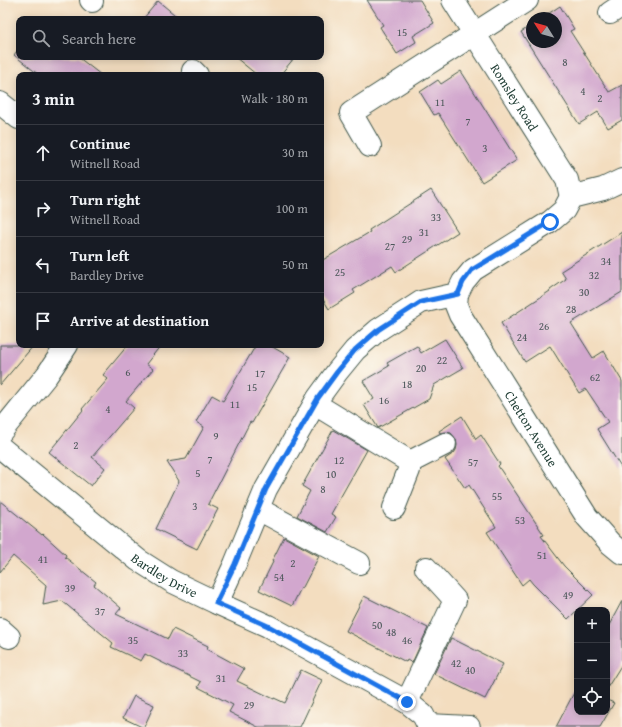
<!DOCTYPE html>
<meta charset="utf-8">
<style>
:root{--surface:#171b24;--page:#20242c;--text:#f1f3f6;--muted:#9ea1a6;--line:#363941}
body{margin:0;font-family:"Gentium Book Plus",serif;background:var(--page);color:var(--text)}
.controls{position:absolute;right:12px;bottom:12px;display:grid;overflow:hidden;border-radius:8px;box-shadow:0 2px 10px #0003}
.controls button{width:36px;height:36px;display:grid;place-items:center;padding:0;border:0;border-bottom:1px solid var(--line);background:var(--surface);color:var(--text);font:20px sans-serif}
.compass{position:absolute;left:526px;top:12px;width:36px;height:36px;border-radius:50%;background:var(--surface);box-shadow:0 2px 10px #0003;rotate:307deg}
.stop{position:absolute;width:12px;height:12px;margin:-9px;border:3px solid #1a73e8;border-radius:50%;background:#fff}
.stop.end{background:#1a73e8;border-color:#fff;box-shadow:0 1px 4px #0008}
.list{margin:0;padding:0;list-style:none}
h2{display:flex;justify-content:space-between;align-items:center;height:52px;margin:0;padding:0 16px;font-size:17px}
h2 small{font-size:13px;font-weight:400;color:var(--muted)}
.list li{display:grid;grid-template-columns:26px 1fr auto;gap:12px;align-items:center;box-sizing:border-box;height:56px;padding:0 16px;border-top:1px solid var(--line)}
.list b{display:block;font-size:15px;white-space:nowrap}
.list p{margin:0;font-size:13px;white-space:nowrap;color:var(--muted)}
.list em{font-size:13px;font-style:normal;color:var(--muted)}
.icon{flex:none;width:22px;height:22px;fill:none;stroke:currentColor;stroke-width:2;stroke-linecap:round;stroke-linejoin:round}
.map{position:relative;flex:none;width:622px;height:727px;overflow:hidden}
.search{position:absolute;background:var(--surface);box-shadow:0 2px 10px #0003;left:16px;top:16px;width:308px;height:44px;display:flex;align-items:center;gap:10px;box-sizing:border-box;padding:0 14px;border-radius:8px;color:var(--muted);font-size:15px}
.panel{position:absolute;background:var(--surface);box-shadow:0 2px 10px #0003;left:16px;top:72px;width:308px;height:276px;border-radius:8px}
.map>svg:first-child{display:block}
.building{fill:#d2a7ce}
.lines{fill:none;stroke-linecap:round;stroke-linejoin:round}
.minor-casing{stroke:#3f5549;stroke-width:24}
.minor{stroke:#fff;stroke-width:22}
.route{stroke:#1a73e8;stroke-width:5}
.labels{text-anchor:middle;stroke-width:3;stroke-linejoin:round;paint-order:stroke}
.number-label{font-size:11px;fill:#4c585a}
.street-label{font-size:13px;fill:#1f3d34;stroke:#fbf7ec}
</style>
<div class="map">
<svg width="622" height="727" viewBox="0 0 622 727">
<rect width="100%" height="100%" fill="#fbf7ec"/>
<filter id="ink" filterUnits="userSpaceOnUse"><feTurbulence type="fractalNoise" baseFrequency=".025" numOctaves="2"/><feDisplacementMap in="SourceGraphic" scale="8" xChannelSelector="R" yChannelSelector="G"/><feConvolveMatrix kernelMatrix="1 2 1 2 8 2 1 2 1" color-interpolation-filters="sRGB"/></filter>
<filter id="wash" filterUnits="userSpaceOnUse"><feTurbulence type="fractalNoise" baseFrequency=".012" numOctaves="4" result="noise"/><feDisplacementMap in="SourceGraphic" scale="16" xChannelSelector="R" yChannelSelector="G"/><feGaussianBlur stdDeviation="0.9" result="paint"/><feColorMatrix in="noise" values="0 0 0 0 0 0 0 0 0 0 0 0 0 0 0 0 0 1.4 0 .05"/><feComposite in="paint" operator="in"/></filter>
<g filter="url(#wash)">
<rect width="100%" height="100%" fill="#f3ddbf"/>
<g id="blocks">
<!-- building -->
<path class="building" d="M367 0H420L434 23 413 36 416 42 397 54 380 27 383 25Z
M158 1 180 19H143Z
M560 6 574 29 570 31 609 92 622 85V120L608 128 598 112 579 124 521 32 532 25V42H556V18H542Z
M19 48V57H78L101 75H39L14 55Z
M235 57H295L280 75H257Z
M461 71 517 160 482 182 438 113 434 115 420 92 438 80 441 84Z
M431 190 458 232 396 272 392 266 353 290 355 293 329 309 321 296V261L370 232 369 230Z
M622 232V292L571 323 593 358 604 351 622 381V469L597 429 608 422 586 389 579 393 550 346 525 362 501 323 550 291V290L566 279 561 271Z
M445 339 463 368 434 385 429 399 378 428 364 405 374 399 363 381 389 366 387 363 417 346 421 353Z
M0 345H34L0 385Z
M128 345H161L146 364 153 369 126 401 134 408 92 457 105 468 91 486 49 452 83 410 82 409 108 379 103 375Z
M256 345H269L290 357 252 423 250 422 208 504 218 509 197 549 156 529 179 481 167 462 186 459 204 427 196 422 212 395 223 401Z
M462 416 476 439 481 435 500 464 498 466 544 535 541 536 564 566 593 595 568 619 533 584 529 579 522 585 487 532 496 527 469 485 465 488 445 459 454 453 456 450 457 445 456 439 451 433 446 432 440 433 439 431Z
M333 430 367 450 331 514 336 517 327 532 297 516 310 491 302 486Z
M0 501 42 535 43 534 66 555 65 557 96 582 94 585 121 608 116 614 168 639 173 629 208 646 207 649 244 669 237 681 274 699V698L285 703 301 670 322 680 300 727H258L229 712 233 705 198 687 201 682 145 654 141 661 111 647 113 643 62 601 43 605 46 585 13 556 0 572Z
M284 537 319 556 302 589 301 588 292 606 259 590 273 562 272 561Z
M364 596 428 628 412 663 407 660 406 662 346 631Z
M622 601V664L607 688V629Z
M451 638 503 664 485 699 434 674Z
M577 687V712H607V700L614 703 600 727H556Z
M134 696 154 705 144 727H142L123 718Z"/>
</g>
</g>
<g filter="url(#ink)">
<use href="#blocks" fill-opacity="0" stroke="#3f5549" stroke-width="1"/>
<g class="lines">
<!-- minor casing -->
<g class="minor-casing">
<g id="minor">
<path d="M91 0 92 1"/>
<path id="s1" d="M453 0 567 180 571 197"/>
<path d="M610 13 622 5"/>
<path d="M193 71 197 75"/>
<path d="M0 103 19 118"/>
<path d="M370 146 351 113 527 0"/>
<path id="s2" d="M457 294 456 305 460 315 587 517 611 544 622 553"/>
<path d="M315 404 410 462 409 470 394 508"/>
<path d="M0 433 47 375 67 345"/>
<path id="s3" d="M0 447 138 560 171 581 217 603 268 626 407 702 423 715 429 727"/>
<path d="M410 462 445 444"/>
<path d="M258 509 359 563"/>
<path d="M217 603 235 564 266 489 318 398 337 372 355 350 378 330 421 302 457 294 463 282 473 270 550 222 564 210 571 197 603 189 622 180"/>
<path d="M0 629 9 637"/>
<path d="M407 702 455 600 426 568"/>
<path d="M428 725 469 727"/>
</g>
</g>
<!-- minor -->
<use href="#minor" class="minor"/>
</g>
</g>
<g class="lines" filter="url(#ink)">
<!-- route -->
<path class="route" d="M407 702 268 626 216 603 235 564 266 489 318 398 337 372 355 350 378 330 421 302 458 294 463 282 472 270 550 222"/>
</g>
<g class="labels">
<!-- number labels -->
<g class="number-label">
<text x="402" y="36">15</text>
<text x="565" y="66">8</text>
<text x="583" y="95">4</text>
<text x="600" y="102">2</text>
<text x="440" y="106">11</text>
<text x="468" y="125">7</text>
<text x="485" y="152">3</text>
<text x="436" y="221">33</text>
<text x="424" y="236">31</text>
<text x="407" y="243">29</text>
<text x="390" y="250">27</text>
<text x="606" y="265">34</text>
<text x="340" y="276">25</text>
<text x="594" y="279">32</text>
<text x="584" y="296">30</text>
<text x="571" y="313">28</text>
<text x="544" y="330">26</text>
<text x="522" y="341">24</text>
<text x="442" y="364">22</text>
<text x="421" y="372">20</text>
<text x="128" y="376">6</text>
<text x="260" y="377">17</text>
<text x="595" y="381">62</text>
<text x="407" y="388">18</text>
<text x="252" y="391">15</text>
<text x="384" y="404">16</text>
<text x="235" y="408">11</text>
<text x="108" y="413">4</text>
<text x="216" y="440">9</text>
<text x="76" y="449">2</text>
<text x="210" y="463">7</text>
<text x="339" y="464">12</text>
<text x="473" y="466">57</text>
<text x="198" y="477">5</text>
<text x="331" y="478">10</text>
<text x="323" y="493">8</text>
<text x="497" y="500">55</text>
<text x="195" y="510">3</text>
<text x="520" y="524">53</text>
<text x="542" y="559">51</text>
<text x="43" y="563">41</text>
<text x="293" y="567">2</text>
<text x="279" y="581">54</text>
<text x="70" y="592">39</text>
<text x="568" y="599">49</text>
<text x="100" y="615">37</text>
<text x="377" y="629">50</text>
<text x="391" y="636">48</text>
<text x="133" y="644">35</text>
<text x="407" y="644">46</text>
<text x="183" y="657">33</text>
<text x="456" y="667">42</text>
<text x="470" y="674">40</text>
<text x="221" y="682">31</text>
<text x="249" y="709">29</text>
</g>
<!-- street labels -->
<g class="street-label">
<text dy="5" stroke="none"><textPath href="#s1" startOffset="115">Romsley Road</textPath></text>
<text dy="5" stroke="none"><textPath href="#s2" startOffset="156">Chetton Avenue</textPath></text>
<text dy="5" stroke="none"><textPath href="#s3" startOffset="209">Bardley Drive</textPath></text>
</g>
</g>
</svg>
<div class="controls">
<button>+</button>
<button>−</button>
<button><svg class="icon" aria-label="locate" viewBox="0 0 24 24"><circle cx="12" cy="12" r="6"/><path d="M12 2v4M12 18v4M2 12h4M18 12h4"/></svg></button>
</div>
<svg class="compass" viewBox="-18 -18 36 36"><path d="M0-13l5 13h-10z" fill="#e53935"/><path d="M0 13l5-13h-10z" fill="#9ea1a6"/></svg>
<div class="stop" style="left:550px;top:222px"></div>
<div class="stop end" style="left:407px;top:702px"></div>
<div class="search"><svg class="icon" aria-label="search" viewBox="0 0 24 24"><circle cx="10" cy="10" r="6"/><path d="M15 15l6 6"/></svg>Search here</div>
<section class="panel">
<h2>3 min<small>Walk · 180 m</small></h2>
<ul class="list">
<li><svg class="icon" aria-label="ahead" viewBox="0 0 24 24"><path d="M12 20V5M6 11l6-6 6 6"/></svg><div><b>Continue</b><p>Witnell Road</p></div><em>30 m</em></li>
<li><svg class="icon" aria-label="right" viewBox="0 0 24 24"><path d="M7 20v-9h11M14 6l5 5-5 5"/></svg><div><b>Turn right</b><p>Witnell Road</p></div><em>100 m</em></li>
<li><svg class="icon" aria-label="left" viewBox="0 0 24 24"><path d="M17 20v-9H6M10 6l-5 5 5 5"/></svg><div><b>Turn left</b><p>Bardley Drive</p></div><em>50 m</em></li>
<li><svg class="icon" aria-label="arrive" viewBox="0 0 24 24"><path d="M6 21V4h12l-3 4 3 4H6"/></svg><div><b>Arrive at destination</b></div></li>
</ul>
</section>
</div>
